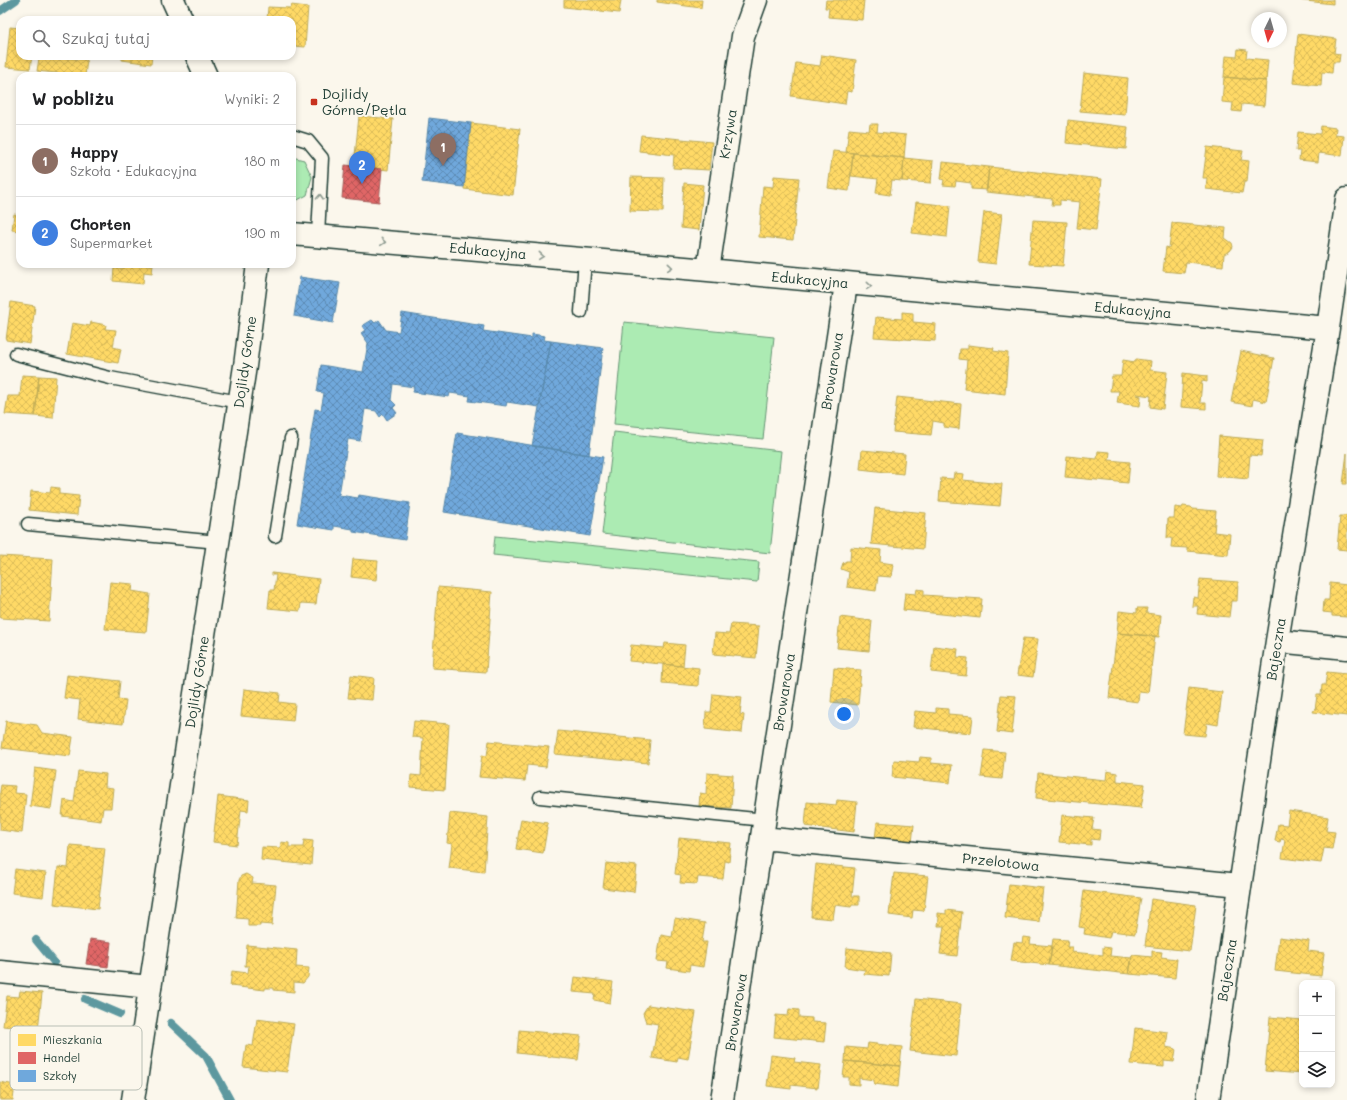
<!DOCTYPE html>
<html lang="pl">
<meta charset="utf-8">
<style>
:root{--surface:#fff;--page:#f2f2f2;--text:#202124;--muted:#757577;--line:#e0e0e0;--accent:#111827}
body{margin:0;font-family:Mali,sans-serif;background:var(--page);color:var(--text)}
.controls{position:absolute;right:12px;bottom:12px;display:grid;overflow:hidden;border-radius:8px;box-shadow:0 2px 6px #0003}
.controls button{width:36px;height:36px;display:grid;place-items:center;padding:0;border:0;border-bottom:1px solid var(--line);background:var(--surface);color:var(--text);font:20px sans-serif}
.compass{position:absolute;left:1251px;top:12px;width:36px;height:36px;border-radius:50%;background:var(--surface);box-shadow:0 2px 6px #0003;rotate:185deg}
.you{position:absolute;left:844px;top:714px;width:14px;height:14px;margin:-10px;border:3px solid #fff;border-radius:50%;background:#1a73e8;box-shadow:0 0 0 6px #1a73e833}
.badge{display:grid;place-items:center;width:26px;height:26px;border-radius:50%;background:var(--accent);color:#fff;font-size:13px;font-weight:700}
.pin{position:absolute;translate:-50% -33px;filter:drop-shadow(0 1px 2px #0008)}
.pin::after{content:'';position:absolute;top:21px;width:14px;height:12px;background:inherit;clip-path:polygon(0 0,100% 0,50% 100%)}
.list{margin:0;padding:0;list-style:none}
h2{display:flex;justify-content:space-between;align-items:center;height:52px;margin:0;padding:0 16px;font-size:17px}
h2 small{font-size:13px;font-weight:400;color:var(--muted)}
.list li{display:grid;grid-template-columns:26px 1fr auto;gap:12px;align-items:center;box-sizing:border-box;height:72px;padding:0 16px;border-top:1px solid var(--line)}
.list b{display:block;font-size:15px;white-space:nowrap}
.list p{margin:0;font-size:13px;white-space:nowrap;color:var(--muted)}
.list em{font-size:13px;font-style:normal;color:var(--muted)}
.icon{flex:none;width:22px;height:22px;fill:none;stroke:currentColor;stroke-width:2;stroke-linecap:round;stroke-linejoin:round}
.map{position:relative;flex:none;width:1347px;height:1100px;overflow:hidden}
.search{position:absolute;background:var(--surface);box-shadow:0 2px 6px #0003;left:16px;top:16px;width:280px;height:44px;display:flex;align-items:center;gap:10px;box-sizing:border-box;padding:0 14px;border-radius:12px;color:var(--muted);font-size:15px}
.panel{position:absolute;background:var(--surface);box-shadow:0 2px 6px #0003;left:16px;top:72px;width:280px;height:196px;border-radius:12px}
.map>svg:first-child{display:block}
.grass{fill:#acebb3;stroke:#669474}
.homes{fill:url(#homes-cross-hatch);stroke:#bcaa57}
.shops{fill:url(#shops-cross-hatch);stroke:#a65a57}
.schools{fill:url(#schools-cross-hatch);stroke:#5788aa}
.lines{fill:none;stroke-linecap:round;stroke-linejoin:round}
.stream{stroke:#5d989f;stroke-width:8}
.service-casing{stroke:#1f3d34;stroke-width:15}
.minor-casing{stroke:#1f3d34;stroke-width:25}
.tertiary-casing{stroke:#1f3d34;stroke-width:25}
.service{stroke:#fbf7ec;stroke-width:12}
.minor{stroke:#fbf7ec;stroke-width:22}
.tertiary{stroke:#fbf7ec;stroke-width:22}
.oneway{stroke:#8d9a90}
.poi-dot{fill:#c8321e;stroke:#fbf7ec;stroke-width:1.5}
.labels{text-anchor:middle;stroke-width:4;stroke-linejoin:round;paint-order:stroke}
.poi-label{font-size:14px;fill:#1f3d34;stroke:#fbf7ec;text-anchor:start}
.street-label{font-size:14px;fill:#1f3d34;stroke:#fbf7ec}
.key{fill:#fbf7ec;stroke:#b9bfb5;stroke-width:1}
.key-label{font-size:11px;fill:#1f3d34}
</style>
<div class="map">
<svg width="1347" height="1100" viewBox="0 0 1347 1100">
<defs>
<pattern id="homes-cross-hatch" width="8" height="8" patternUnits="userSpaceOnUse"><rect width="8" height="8" fill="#ffd966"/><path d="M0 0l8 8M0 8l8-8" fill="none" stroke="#dabb59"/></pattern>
<pattern id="shops-cross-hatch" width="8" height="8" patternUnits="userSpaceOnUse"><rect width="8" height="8" fill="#e06666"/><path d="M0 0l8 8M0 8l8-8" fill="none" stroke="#b55555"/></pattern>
<pattern id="schools-cross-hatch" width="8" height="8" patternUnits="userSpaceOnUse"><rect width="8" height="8" fill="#6fa8dc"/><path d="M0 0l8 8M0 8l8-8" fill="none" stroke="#5b8ab3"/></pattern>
</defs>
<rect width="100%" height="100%" fill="#fbf7ec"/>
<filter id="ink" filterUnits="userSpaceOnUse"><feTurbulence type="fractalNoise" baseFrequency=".025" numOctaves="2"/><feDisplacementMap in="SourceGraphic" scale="8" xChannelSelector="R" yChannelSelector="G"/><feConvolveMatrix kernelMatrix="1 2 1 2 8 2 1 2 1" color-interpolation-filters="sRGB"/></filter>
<g filter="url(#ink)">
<!-- grass -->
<path class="grass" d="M292 157 304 160 312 177 307 195 292 203Z
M624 322 774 337 763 439 614 424Z
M614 432 781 451 770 553 602 534Z
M495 536 759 562 757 582 493 555Z"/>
<!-- homes -->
<path class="homes" d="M564 0H621L619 13 564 7Z
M657 0H702L701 8 657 2Z
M826 0H864L862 20 828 17 829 8H825Z
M1296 0H1333V4Z
M291 5 308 7 305 47 292 46V20H267L268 7 290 8Z
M10 27 20 28V56H32L30 69 6 67Z
M1298 34 1336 39 1334 53 1340 54 1339 62H1333L1332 73 1322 72 1321 86 1293 83Z
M1238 49 1247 50 1246 58 1268 60 1266 81 1224 77 1226 56 1237 57Z
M822 55 856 60 852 92 847 91 845 104 791 96 796 63 820 66Z
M122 56H152L151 64 122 60Z
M56 57 87 60 85 76 37 71 39 58 56 60Z
M1084 73 1128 78 1125 115 1080 111Z
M1224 77 1266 81 1264 106 1242 104 1241 112 1232 111 1233 103 1222 102Z
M359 116 393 119 388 170 354 166Z
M1068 120 1128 127 1126 149 1066 143Z
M471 123 520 129 513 195 464 189Z
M870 124H878L877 132 906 135 904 158 846 152 849 129 869 131Z
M1321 126 1336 128 1335 135 1344 136 1342 156 1319 153 1318 162 1299 160 1300 151H1296L1298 132 1320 134Z
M641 135 712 142 709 170 673 168 674 155 639 151Z
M1207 147 1243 151 1241 160 1249 161 1247 182H1244L1242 193 1206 189 1207 178H1203Z
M833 151 853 153 849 191 828 188Z
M853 153 904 158 902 181 892 180 890 195 876 193 878 179 851 176Z
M904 158 933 161 931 183 902 181Z
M943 162 989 167 987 190 971 189V183L956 181 955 186 943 185 944 180 941 179Z
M989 167 1102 179 1096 230 1077 228 1080 202 1060 200V205H1052L1053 199 986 192Z
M774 176 799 178 793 240 759 237 763 186 773 187Z
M631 177 664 178 663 212 630 211Z
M684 183 703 185 699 230 681 228Z
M916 202 950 206 947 237 912 233Z
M984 212 1002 214 996 264 978 262Z
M14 214 20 215V231L12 230Z
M1033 220 1067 222 1063 266 1029 264Z
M1172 223 1226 228 1225 238 1232 243 1233 247 1230 251 1224 254 1223 266 1186 262 1184 273 1163 271 1166 247 1169 248Z
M122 264 153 265 152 273 144 272 143 284 113 281 114 268 122 269Z
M11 302 35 306 30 344 6 340Z
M902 312 913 313V322L936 324 935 341 874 337 876 317 902 319Z
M91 322 106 325 105 329 116 330 113 347 121 349 118 363 67 354 72 323 90 326Z
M968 345 994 348 993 351 1008 353 1005 394 964 389 967 360 959 359 960 349H968Z
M1241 351 1274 358 1266 402 1253 399 1252 406 1231 402Z
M1136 359 1151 361 1150 370 1167 372 1163 409 1150 407 1151 396 1137 394 1136 395 1141 396 1140 406 1117 403 1119 391H1110L1112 376H1121L1123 360 1135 362Z
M1183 373 1207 376V382L1202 381 1200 403H1206V409L1181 407Z
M22 375 39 376 35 416 5 414 8 396H20Z
M39 376 56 377 53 418 35 416Z
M897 397 961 404 959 429 944 427V423L933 421 931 435 893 432Z
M1219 436 1263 440 1261 456 1250 455 1248 479 1216 476Z
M862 450 905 454 903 474 860 469Z
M1098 451 1110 452 1109 460 1130 462 1128 483 1065 477 1067 456 1097 459Z
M1347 453V484H1343Z
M954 473 964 474 963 480 1002 484 1000 506 939 501 941 478 953 479Z
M51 487 59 488V494L79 496 77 515 29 510 31 491 50 493Z
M1183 506 1191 507 1193 509 1216 511 1214 532 1230 534 1228 555 1187 551V548L1171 547 1172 538H1167L1168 518H1174L1175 507 1182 508Z
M875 508 926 513 923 549 871 544Z
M1340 516H1347V550L1337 549Z
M851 547 881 550 880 562 893 564 891 577 878 576 876 591 847 587 849 572 841 569 843 563 846 561H850Z
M0 556 53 559 49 621 0 618Z
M353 559 378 561 376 580 351 577Z
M272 573 319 579 316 604 301 603 300 611 268 608 270 590H274L276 575H272Z
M1200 579 1238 582 1237 601H1231L1229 617 1197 614 1198 606H1192L1193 597 1198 598Z
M110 582 133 584 132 591 150 594 146 632 105 629Z
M1330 583 1347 585V617L1332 616V613L1323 612 1324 600H1329Z
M438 587 492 592 486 672 432 668Z
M917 589 924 590V595L982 599 980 618 903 610 905 593 916 594Z
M1137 608H1147L1146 613 1161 615 1159 637 1117 633 1119 611 1137 613Z
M840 617 872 621 869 651 837 648Z
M731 624 759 626 756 658 713 654 715 633 729 634Z
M1117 633 1155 636 1148 693 1139 692 1138 702 1109 698Z
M1023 638 1038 639 1033 677 1017 675Z
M665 643 685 645 683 666 629 661 631 645 664 648Z
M934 646 958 649 957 657 968 658 966 676 931 672Z
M663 664 699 668 698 686 662 683Z
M834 668 861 670 858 705 831 702Z
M1327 672 1347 674V716L1313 712 1314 710H1315L1317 695H1321L1322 685H1325Z
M67 675 120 681 118 699 126 700 123 724 78 719 80 700 64 698Z
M351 675 374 678 372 700 348 698Z
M1189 688 1222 692 1218 725 1207 723 1205 736 1183 734Z
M244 689 280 693 279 702 295 704 293 721 241 716Z
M713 694 742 697 740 714 744 715 742 733 705 729 706 712H711Z
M1001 695 1016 696 1012 734 997 732Z
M936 708 948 709V714L973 716 971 733 913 727 915 711 936 713Z
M6 721 37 725 42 733 73 737 70 756 2 748Z
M414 721 449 724 445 790 410 787 411 775 421 776 423 738 412 737Z
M558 731 650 740 648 763 555 754Z
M489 741 549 747 546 767 527 765 525 781 479 777 482 755 487 756Z
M985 750 1005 752 1002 779 981 777Z
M920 757 931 758V763L952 765 950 783 892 777 894 760 919 762Z
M35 768 56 771 51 809 30 806Z
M78 771 106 774 105 787 113 788 111 808H103L101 821 62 816 64 800 74 802Z
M1107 771 1117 773V781L1145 784 1141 808 1036 798 1038 773 1106 780Z
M707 773 733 775 731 808 699 806 700 793 706 794Z
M1 785 15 786 14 793 26 794 22 833 0 830V791Z
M218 796 249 800 248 811 241 810 237 845 213 842Z
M837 800 857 802 854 832 805 826 807 802 836 805Z
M1289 811 1328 817 1326 831 1335 832 1332 849 1324 848 1321 863 1282 858 1285 840 1281 839 1280 842 1275 841 1278 824 1287 825Z
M450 813 488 817 484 872 449 868 452 844 447 843Z
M1062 815 1094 818 1092 829 1100 830 1099 840 1091 839V845L1059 842Z
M521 819 548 823 543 853 516 849Z
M877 822 914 825 912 843 875 839Z
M679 838 731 843 729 862 725 861 723 879 698 877 697 884 680 883 681 875 675 874Z
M304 840 313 841 311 865 261 860 262 847 280 848 281 842 289 843V847H303Z
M70 845 105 848 98 909 54 904 58 867 68 868Z
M606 863 637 866 634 892 603 888Z
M816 864 855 868 852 896H859V905H852L851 907 835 905 833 919 811 917Z
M15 869 46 873 43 897 12 893Z
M894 873 928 876 924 911 913 910 912 918 889 915Z
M246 874 253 878 252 883 276 885 272 925 260 924V926H248V919L236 918 239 880 241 876Z
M1009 884 1043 888 1039 922 1005 918Z
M1084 891 1141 898 1135 934 1111 931 1109 938 1084 934 1085 928 1079 927Z
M1151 899 1196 905 1190 951 1145 946Z
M946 910 962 912 957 956 940 954 944 926H938L939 918 938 917V913L946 914Z
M675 918 705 923 702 942H707L703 967 690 965 689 971 667 968 668 962 657 961 661 935 672 937Z
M1023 937 1031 938 1030 944 1052 946 1049 965 1011 961 1014 942 1022 943Z
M1279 937 1309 941 1308 951 1324 953 1321 976 1275 971Z
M1053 939 1068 940 1067 947H1072L1071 952 1103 955V947L1111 948 1110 956 1132 958 1129 974 1049 965Z
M247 945 297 950 296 967 309 968 308 977 303 983 294 982V992L273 990V988H265V990L230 986 232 971 248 973 249 966H245Z
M847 948 891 953 889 976 864 974 865 970 845 967Z
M1152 951 1162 952 1161 957 1177 959 1175 978 1129 974 1132 955 1152 957Z
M575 977 613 982 610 1003 594 1000 595 994 573 992Z
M20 991 42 993 38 1030 3 1026 7 996 19 997Z
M916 999 961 1004 956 1056 910 1051Z
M648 1005 696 1012 688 1059 678 1057 677 1062 652 1058 658 1024 646 1022 643 1013Z
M789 1009 799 1010V1017L812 1018V1022L826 1023 824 1042 774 1037 776 1015 788 1016Z
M1270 1017 1302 1020V1074L1265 1071Z
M257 1019 294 1024 287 1072 243 1067 246 1045 253 1046Z
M1135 1028 1168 1032 1166 1047 1176 1049 1174 1062 1164 1061V1067L1131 1064Z
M519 1030 581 1036 578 1060 517 1053Z
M868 1043 902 1047 900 1066 845 1061 846 1047 867 1049Z
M771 1055 795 1058 794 1062 821 1065 818 1088 791 1085V1089L767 1086Z
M845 1061 900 1066 898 1087 874 1084V1080L859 1078V1085L849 1084V1077H843Z
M0 1082 15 1085 13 1100H0Z"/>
<!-- shops -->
<path class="shops" d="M345 165 382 169 379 202 342 198Z
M90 939 111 942 108 967 86 964Z"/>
<!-- schools -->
<path class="schools" d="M429 118 471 123 464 187 422 182Z
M300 277 340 283 333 323 294 316Z
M402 313 484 326 483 331 532 338V334L545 336 544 340 551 341 539 407 507 402 506 406 469 401 470 396 450 393 449 397 413 392 414 387 393 384 391 400 396 405 393 408 397 413 387 420 383 414 380 417 376 411 365 409 360 441 348 439 339 495 358 498 359 495 410 503 405 540 353 532V529L334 526V530L297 524 315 409 321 410 324 393 317 392 321 365 363 372 368 343 361 333 365 330 362 326 372 320 375 323 379 320 386 330 399 332Z
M551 341 603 348 589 455 532 446Z
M457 433 603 457 590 536 444 512Z"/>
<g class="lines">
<!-- stream -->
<path class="stream" d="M0 11 16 0
M36 940 54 962
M85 999 120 1014
M171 1023 206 1056 230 1100"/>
<!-- service casing -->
<g class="service-casing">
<path id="service" d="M292 136 308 141 322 158 318 235
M581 312 585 260
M16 354 110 378 239 402
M28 524 218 542
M275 536 291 438
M540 797 765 820"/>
</g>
<!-- minor casing -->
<g class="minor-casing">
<path id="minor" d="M292 234 708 270 1328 328
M708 270 743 36 756 0
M1277 641 1347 648
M762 838 1240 885
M0 972 150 987
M722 1100 846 284
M1208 1100 1277 641 1328 328 1347 199"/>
</g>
<!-- tertiary casing -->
<g class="tertiary-casing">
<path id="tertiary" d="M173 0 182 20
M197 56 206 76
M133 1100 245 366 258 264"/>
</g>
<!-- service -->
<use href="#service" class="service"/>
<!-- minor -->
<use href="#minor" class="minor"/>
<!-- tertiary -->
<use href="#tertiary" class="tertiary"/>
</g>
<!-- one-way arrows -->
<defs><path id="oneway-chevron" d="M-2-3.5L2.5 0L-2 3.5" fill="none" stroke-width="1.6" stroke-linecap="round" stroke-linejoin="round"/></defs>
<g class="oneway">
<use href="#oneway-chevron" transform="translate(320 197) rotate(-87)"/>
<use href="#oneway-chevron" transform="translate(383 242) rotate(5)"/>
<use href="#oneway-chevron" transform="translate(541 256) rotate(5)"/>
<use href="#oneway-chevron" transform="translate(670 267) rotate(5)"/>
<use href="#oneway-chevron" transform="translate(869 286) rotate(5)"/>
</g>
</g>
<!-- markers -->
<rect class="poi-dot" x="310" y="98" width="8" height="8" rx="2"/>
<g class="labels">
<!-- poi labels -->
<g class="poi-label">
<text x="322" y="99">Dojlidy<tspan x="322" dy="16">Górne/Pętla</tspan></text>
</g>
<!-- street labels -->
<g class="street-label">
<text transform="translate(728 134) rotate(-81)" y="5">Krzywa</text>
<text transform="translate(488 251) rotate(5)" y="5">Edukacyjna</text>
<text transform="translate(810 280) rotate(5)" y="5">Edukacyjna</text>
<text transform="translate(1133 310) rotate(5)" y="5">Edukacyjna</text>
<text transform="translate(245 362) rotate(-82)" y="5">Dojlidy Górne</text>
<text transform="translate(832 371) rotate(-81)" y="5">Browarowa</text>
<text transform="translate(1276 649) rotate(-81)" y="5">Bajeczna</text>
<text transform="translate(197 682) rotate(-81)" y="5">Dojlidy Górne</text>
<text transform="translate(784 692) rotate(-81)" y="5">Browarowa</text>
<text transform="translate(1001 862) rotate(6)" y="5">Przelotowa</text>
<text transform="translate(1227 970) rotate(-81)" y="5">Bajeczna</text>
<text transform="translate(736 1012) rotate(-81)" y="5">Browarowa</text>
</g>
</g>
<!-- legend -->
<rect x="10" y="1026" width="132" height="64" rx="6" class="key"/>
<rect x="18" y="1034" width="18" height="12" fill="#ffd966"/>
<rect x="18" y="1052" width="18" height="12" fill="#e06666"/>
<rect x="18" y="1070" width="18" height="12" fill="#6fa8dc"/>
<g class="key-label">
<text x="43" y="1044">Mieszkania</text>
<text x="43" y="1062">Handel</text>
<text x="43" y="1080">Szkoły</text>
</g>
</svg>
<div class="controls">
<button>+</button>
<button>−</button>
<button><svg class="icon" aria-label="layers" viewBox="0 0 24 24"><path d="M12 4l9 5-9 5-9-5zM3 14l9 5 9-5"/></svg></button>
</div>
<svg class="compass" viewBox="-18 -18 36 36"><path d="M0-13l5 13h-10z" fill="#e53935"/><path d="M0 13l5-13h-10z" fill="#757577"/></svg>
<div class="you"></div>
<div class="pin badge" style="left:443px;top:166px;background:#8d6e63">1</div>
<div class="pin badge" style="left:362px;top:184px;background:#3f7fe0">2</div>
<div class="search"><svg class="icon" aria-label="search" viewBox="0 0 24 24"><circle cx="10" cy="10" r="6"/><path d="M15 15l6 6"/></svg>Szukaj tutaj</div>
<section class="panel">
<h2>W pobliżu<small>Wyniki: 2</small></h2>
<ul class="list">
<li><span class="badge" style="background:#8d6e63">1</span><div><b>Happy</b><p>Szkoła · Edukacyjna</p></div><em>180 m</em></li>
<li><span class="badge" style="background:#3f7fe0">2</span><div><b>Chorten</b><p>Supermarket</p></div><em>190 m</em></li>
</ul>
</section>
</div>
